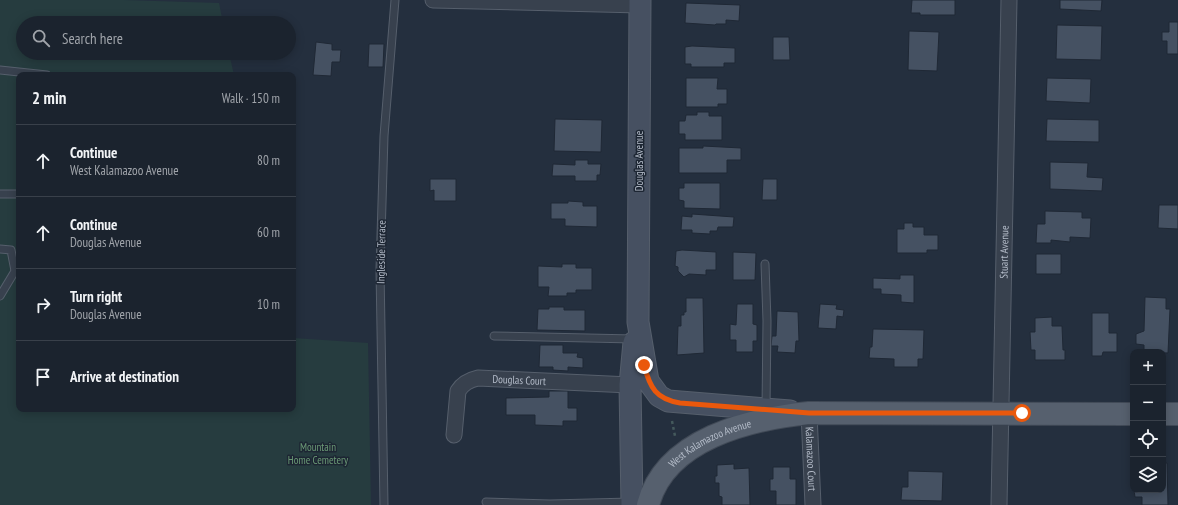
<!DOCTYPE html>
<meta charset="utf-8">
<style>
:root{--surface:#1b232e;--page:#282f3a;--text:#f1f3f6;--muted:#a0a4aa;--line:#39404a}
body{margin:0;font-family:"PT Sans Narrow",sans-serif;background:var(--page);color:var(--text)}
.controls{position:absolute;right:12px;bottom:12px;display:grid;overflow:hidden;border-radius:8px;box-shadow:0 2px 10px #0003}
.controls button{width:36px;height:36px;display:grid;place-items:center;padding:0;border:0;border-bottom:1px solid var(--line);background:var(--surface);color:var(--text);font:20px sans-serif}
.stop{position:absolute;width:12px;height:12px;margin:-9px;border:3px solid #ea580c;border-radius:50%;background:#fff}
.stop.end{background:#ea580c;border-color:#fff;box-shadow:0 1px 4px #0008}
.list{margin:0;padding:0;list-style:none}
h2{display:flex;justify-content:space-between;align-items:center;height:52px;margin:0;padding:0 16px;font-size:17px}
h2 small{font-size:13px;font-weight:400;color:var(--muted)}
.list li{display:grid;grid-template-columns:26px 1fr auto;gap:12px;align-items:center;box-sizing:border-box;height:72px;padding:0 16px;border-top:1px solid var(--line)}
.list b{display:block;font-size:15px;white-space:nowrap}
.list p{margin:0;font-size:13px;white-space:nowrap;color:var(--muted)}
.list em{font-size:13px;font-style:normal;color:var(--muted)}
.icon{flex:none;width:22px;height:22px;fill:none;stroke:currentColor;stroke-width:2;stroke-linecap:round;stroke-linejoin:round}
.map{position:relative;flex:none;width:1178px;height:505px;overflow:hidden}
.search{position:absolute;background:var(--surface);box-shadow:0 2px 10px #0003;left:16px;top:16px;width:280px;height:44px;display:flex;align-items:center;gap:10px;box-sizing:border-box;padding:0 14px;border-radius:22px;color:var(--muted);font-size:15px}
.panel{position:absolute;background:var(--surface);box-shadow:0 2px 10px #0003;left:16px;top:72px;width:280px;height:340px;border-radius:8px}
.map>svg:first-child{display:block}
.green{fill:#263c3f}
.building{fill:#455162;stroke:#1f2835}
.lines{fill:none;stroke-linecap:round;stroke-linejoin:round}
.lane-casing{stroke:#565f6c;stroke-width:9}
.street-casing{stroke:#565f6c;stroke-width:17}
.secondary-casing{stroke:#565f6c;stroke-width:23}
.primary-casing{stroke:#414a57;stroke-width:24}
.path{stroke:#44595c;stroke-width:2.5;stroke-dasharray:3 3;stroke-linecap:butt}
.lane{stroke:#38414e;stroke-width:7}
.street{stroke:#38414e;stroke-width:15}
.secondary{stroke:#465061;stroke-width:21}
.primary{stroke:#56606e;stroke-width:22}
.route{stroke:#ea580c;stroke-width:5}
.labels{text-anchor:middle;stroke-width:3;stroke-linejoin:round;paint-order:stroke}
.street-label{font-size:11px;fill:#b4bcc9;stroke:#1d2633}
.park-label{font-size:11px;fill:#6b9a76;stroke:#1d2633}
</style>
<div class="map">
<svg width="1178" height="505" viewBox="0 0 1178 505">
<rect width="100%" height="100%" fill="#242f3e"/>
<!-- green -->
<path class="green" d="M0 0H124L219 3 223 23H23V53H229L234 75H19V409H293V338L368 343 371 505H0Z"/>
<!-- building -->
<path class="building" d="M912 0H955V15H920V13H911Z
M1060 0H1102L1101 11 1060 9Z
M686 3 740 5 739 21 726 20V24H716L715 25 685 23Z
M1169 22H1178V54H1167V41H1162V32H1169Z
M1057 25 1102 26 1101 60 1056 59Z
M909 31 939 32 937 71 908 70Z
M773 37H789L790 60H773Z
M316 42 332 44V50H341L340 62H332L331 76 313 75Z
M369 44H384L383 67H368Z
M692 46 735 48V63H724V67H691V64H685V47Z
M686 78H718L717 89H727V104H718V107H686Z
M1047 78 1091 79 1090 103 1046 101Z
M697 112H709V116H722V140H685V134H679V121H685L686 115H697Z
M555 119 602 120 601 152 554 151Z
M1047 119 1099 120V142L1046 141Z
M703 146 741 148V160H727V173H679V148H703Z
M575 160H588V164H601L600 175H597V181H575V176H552L553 164 575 165Z
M1050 162 1088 163 1087 177 1103 178 1102 191 1050 189Z
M430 179H456V201H434V190L430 191Z
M763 179H777V200H762Z
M684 183H720V209L684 208V201L679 200V188H684Z
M568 201 583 202V206H597V227L565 226V219H551V203H568Z
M1159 205H1178V229L1158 228Z
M1045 211 1082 212V218H1091L1090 238 1070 237V242L1051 240V243H1036L1037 224H1045Z
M692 214 734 217 733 227H718L717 231H710V234L692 233V230H681L682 216 692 217Z
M904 223H913V227H924V235H938V250H927V253H897V229H904Z
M682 250 716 252V270H706V275L689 274 684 277 678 271V267L675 266 676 251Z
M733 252 756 253 755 280H733Z
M1036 254H1061V274H1036Z
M562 264H576V268H592V290H576V293H567V296H548L549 287H538V266L562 267Z
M900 275H914V303L901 302V295L881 294V289H873V278L900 279Z
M1145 297 1166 298V309H1170L1168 353 1144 352V345L1136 344V334L1144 331Z
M686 298H703L704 353 677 355 678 326H681V315H684V312H686Z
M737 304H753V324L757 325V341H753V352H736V340H730V324L736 325Z
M820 304 837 305 836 309 844 310 843 317 837 316 836 329 818 328Z
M549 307H564V310H585V331L537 330 538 309H549Z
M777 311 798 312 799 341H796L795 353 777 352 778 346H771L772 336H776Z
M1092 313H1109V333H1117V352H1103L1102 356H1092Z
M1052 317V326H1062L1063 350H1065V360H1035V350H1031L1030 332H1035V318Z
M873 329 924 330 923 359H918V367H894V359L869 358 870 347H872Z
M540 345H563V353H578L577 357 583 358V368L568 367V371L553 370V367H539Z
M549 391H568V408H577V421H563V426L535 425V415H506V398L549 397Z
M1163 463H1167L1168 505H1142V497H1135L1134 490H1163Z
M734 464V469L749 468 750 505H722V497L719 496V483H715V476H717V465Z
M773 467H790V479H796V505H776V491H770V479H773Z
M908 471 943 472 942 501 901 500 902 487H908Z"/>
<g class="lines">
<!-- lane casing -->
<g class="lane-casing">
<path id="lane" d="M0 70 47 75
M0 194H19
M0 249 11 250 15 271 0 296
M765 264 767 321 766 407
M494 336 634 339
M486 502 550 504 631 502
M384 505 380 270 384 136 395 0"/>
</g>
<!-- street casing -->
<g class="street-casing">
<g id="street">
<path d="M433 0 640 5"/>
<path id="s1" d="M809 413 813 505"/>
<path id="s2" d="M454 435 458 391C463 383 469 380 478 378L630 385"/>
<path id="s3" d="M999 505 1009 0"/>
</g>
</g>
<!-- secondary casing -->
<g class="secondary-casing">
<path id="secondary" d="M640 0 638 322 648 381 659 396 668 401 790 411
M632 505 630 385 634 342"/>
</g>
<!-- primary casing -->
<g class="primary-casing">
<g id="primary">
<path d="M1163 414H1178"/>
<path id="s4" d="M648 505C665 439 749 419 809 413L1133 414"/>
</g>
</g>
<!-- path -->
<path class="path" d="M672 421 675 436"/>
<!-- lane -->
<use href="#lane" class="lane"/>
<!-- street -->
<use href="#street" class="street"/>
<!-- secondary -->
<use href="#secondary" class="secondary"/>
<!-- primary -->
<use href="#primary" class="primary"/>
</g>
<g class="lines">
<!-- route -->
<path class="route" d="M644 365C650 388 656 399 680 403L809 413H1022"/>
</g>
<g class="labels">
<!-- street labels -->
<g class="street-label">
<text transform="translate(639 161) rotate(-90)" y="4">Douglas Avenue</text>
<text transform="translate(381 252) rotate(-89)" y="4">Ingleside Terrace</text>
<text dy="4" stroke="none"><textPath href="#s3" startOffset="253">Stuart Avenue</textPath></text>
<text dy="4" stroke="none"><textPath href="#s2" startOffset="110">Douglas Court</textPath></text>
<text dy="4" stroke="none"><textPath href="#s4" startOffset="92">West Kalamazoo Avenue</textPath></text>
<text dy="4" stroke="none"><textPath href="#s1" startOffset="46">Kalamazoo Court</textPath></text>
</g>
<!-- park labels -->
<g class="park-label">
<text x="318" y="451">Mountain<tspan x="318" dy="13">Home Cemetery</tspan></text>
</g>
</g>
</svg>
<div class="controls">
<button>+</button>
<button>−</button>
<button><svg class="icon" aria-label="locate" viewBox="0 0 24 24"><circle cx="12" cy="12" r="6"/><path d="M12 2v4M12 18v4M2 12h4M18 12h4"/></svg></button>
<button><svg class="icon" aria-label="layers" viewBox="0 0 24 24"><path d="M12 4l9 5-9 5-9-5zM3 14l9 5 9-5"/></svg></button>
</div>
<div class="stop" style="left:1022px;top:413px"></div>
<div class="stop end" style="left:644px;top:365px"></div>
<div class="search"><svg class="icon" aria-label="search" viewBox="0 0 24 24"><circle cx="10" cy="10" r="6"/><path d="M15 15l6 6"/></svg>Search here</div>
<section class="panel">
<h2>2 min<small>Walk · 150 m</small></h2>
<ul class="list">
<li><svg class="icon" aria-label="ahead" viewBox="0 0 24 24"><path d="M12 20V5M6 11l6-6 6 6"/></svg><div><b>Continue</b><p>West Kalamazoo Avenue</p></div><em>80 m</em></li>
<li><svg class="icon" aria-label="ahead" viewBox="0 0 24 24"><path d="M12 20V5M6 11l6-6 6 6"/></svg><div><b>Continue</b><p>Douglas Avenue</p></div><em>60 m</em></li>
<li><svg class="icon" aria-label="right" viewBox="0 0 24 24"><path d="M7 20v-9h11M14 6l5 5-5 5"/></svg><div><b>Turn right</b><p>Douglas Avenue</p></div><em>10 m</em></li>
<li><svg class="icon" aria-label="arrive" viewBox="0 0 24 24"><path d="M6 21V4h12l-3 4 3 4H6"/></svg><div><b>Arrive at destination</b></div></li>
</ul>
</section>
</div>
